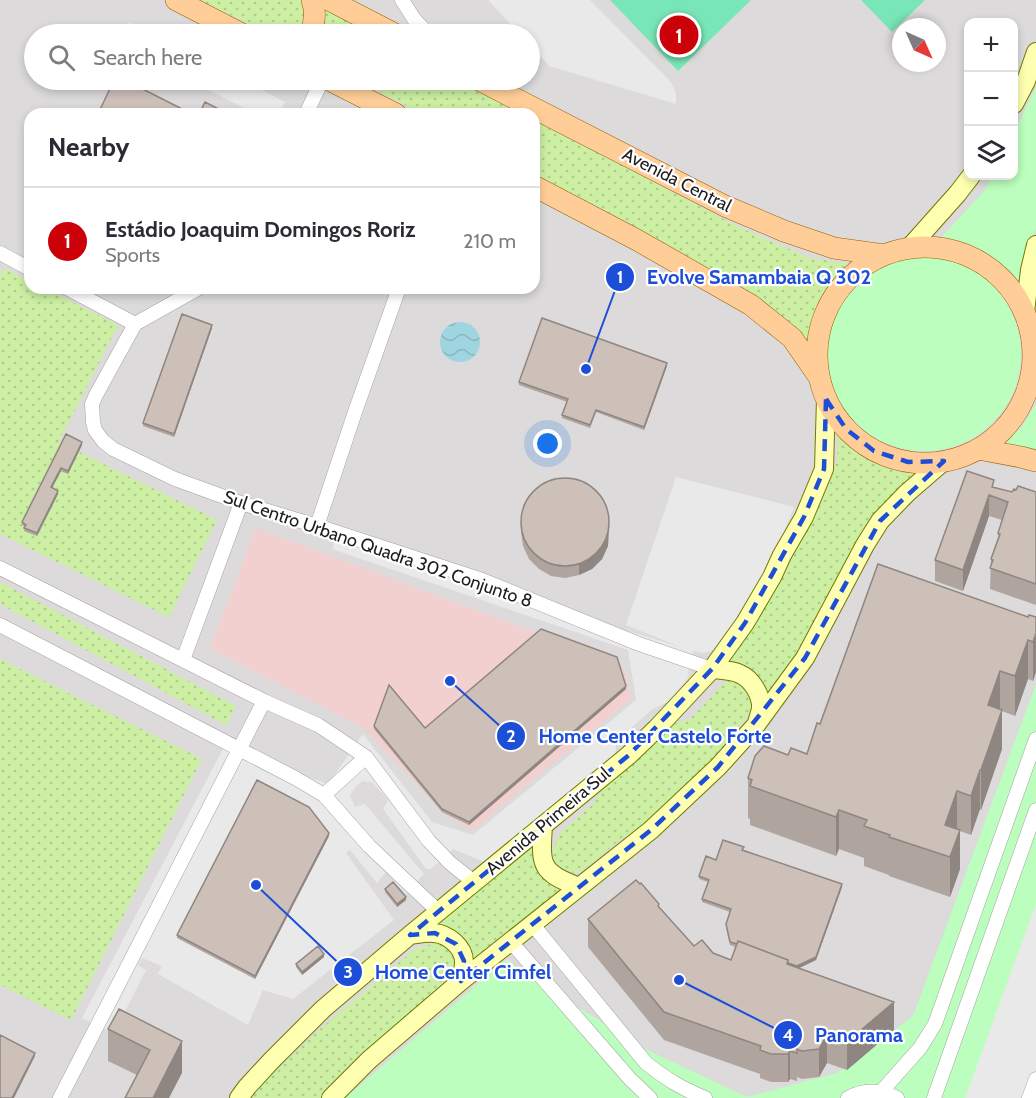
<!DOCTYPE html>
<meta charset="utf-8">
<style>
:root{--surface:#fff;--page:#f7f7f7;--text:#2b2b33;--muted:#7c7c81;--line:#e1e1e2;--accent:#cb0009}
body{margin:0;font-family:Cabin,sans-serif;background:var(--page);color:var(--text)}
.controls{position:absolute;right:18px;top:18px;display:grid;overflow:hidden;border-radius:12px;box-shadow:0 3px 9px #0003}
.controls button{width:54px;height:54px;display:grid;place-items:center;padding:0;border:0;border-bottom:2px solid var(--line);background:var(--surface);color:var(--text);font:30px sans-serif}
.compass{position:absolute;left:892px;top:18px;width:54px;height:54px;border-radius:50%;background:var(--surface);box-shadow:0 3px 9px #0003;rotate:135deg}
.you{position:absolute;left:548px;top:444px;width:21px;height:21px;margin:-15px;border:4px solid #fff;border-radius:50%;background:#1a73e8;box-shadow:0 0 0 9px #1a73e833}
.badge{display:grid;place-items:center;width:39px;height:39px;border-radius:50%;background:var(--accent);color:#fff;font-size:20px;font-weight:700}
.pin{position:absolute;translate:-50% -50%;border:3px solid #fff;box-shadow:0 2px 6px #0006}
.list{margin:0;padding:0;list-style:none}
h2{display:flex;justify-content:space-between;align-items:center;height:78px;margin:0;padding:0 24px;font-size:26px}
h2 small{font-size:20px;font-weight:400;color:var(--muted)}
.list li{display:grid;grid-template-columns:39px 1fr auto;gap:18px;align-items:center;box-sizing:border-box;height:108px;padding:0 24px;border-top:2px solid var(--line)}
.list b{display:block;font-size:22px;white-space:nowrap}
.list p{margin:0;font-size:20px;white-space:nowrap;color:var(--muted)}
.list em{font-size:20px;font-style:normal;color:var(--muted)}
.icon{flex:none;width:33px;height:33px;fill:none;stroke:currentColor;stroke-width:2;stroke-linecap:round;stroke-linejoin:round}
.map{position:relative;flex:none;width:1036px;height:1098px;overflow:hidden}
.search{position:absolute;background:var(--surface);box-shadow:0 3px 9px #0003;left:24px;top:24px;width:516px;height:66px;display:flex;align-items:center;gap:15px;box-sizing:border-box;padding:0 21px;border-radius:33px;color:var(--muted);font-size:22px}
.panel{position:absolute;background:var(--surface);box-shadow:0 3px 9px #0003;left:24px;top:108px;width:516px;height:186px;border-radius:18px}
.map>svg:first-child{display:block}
.residential{fill:#dcdada;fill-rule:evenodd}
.commercial{fill:#f2d0d0}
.grass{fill:url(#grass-dots)}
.park{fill:#bbfebd}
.pitch{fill:#79e6b7}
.parking{fill:#e9e9e9}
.water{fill:url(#water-waves)}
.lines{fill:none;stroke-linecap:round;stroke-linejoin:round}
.street-casing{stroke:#a4a4a4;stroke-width:15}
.secondary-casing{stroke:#717900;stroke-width:20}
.primary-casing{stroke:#975e00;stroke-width:22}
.street{stroke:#fff;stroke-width:14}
.secondary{stroke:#feffb1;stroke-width:18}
.primary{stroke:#ffce98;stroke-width:21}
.wall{fill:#afa59e}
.shaded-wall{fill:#8f8681}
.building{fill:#ccc0b8;stroke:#8f8681;stroke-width:1.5}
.marked{fill:none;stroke:#1d4ed8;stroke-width:4.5;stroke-dasharray:12 8;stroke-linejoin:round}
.labels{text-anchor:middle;stroke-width:4.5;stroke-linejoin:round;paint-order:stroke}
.street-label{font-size:18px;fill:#1d1d1d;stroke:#fff}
.leader{fill:none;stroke:#1d4ed8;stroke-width:2}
.callout-dot{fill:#1d4ed8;stroke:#fff;stroke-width:2}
.mark-label{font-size:18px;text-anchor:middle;font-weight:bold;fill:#fff}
.callout-label{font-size:20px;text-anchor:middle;font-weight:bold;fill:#1d4ed8;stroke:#fff;stroke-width:4.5;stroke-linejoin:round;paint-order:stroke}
</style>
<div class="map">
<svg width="1036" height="1098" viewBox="0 0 1036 1098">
<defs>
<pattern id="grass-dots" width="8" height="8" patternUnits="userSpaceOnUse" patternTransform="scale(1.5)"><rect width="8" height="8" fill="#ccefa3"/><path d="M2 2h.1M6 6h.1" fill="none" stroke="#afcc8c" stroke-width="1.8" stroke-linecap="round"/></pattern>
<pattern id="water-waves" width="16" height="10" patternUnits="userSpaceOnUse" patternTransform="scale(1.5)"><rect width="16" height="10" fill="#9fd5e1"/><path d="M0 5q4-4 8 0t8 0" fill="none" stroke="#88b6c1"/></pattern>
</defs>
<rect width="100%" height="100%" fill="#f0ebe2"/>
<!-- residential -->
<path class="residential" d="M0 0H1036V1098H0ZM968 22H1014V176H968ZM901 27H937V63H901ZM34 34H530V80H34ZM30 114H534V288H30Z"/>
<!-- commercial -->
<path class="commercial" d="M256 528 622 665 632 698 472 830 446 815 364 728 210 649Z"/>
<!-- grass -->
<path class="grass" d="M181 0H301L305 7 302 34H271L231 15 212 17Z
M322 5 369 29 360 34H320Z
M361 80H458L524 114H414L409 107 363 83Z
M534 119 741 228 810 258 851 264 831 281 814 322 811 347 787 320 754 299 534 183Z
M4 268 30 281V288H44L118 325 59 442 217 520 169 617 0 534V276Z
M839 429C848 438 857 448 868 455 883 463 901 468 918 471L875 514 801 655 767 703 728 664 802 537 829 485 837 460Z
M0 582 236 706 226 725 0 604Z
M0 659 202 759 71 1020 0 985Z
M737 677 755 692 752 710 719 753 714 765 641 830 622 838 582 871 570 873 561 868 553 859V849L560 833 593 804 604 786 674 723 690 719 726 681Z
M532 844 535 858 568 889 470 970 434 924Z
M438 943 456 951 462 966 443 987 326 1098H252L261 1085 319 1030 416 948Z"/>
<!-- park -->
<path class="park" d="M1036 87V228L1018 282C995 263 969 245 939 240L985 190 992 176H1014V132Z
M827 354a97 97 0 1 1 194 0a97 97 0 1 1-194 0Z
M1036 404V455L1002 446 1022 426Z
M1036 684V1098H345L507 959 526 975 647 1050 747 1097 837 1073 913 1016Z"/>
<!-- pitch -->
<path class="pitch" d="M610 0H751L678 71Z
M861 0H925L892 32Z"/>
<!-- parking -->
<path class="parking" d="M488 0H590L671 82 676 93V104L549 66 530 45V34H520Z
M129 22 154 34H122Z
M189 80H242L285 102 278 114H256Z
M676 477 794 507 770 566 718 649 704 653 693 651 689 667 688 678 670 701 654 708 617 740 615 755 484 862 453 849 431 869H426L383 809 388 800 373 783 363 781 356 786 350 795 355 807 365 804 424 874 406 894 386 872 377 883 350 850 346 853 394 920 293 999 263 990 248 1025 158 974 162 966 142 958 138 965 146 970 114 1033 82 1018 224 747 328 784 363 734 432 822 473 835 636 700 628 650 332 549 338 534 513 596 681 647 626 625Z
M1036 904V1076L1028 1098H965Z"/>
<!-- water -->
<path class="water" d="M440 342a20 20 0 1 1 40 0a20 20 0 1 1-40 0Z"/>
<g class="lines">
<!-- street casing -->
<g class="street-casing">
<path id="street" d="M402 0 414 19 428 34
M306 114 322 80
M0 253 30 269
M67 288 135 324 199 288
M135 324 96 395 92 404 93 422 95 430 103 441 113 449 175 479 241 503 317 526 482 580 639 644 712 669
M317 526 355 412 399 288
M0 568 264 701 318 725 366 757 429 841 450 863 474 882
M0 625 295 778 324 795 369 846 439 912
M183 660 241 503
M324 795 366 757
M533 925 646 1063C666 1079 681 1088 705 1098
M511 942 630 1079 650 1098
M881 1092 920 1048 935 1024 1036 739
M60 1098 264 701
M848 1098C864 1089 881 1090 897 1098
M934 1098 1036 810
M1029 1098 1036 1079"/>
</g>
<!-- secondary casing -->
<g class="secondary-casing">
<path id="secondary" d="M1014 104 1026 81 1036 52
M910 247 958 193 971 176
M1025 312 1030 270 1036 245
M712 669C721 670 732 670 740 674 752 679 762 696 761 709 760 713 758 719 757 723
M543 826C540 867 541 872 579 887
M410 935C418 934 426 932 434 933 448 934 464 947 464 962 464 968 463 975 461 981
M239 1098 247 1087 271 1061 323 1009 410 935 629 755 657 728 712 669 745 623 772 577 782 555 804 517 824 469 826 399
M331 1098 369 1060 461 981 651 830 718 767 756 725 805 658 865 545 880 521 907 493 944 461"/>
</g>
<!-- primary casing -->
<g class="primary-casing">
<path id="primary" d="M176 0 242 34
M329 0 395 34
M310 34C315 23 316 12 312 0
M329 80 396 114
M479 80 725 206 784 231 834 248 884 255
M534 186 637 240 751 305 792 338 819 377
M817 355a108 108 0 1 1 216 0a108 108 0 1 1-216 0Z
M978 449 1021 457 1036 461"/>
</g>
<!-- street -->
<use href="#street" class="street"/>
<!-- secondary -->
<use href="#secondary" class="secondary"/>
<!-- primary -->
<use href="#primary" class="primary"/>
</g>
<!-- wall -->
<path class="wall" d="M212 328 174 437 143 426V423Z
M667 366 644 430 596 412 590 428 562 418V415L567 402 519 385V382Z
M66 434 82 445 68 474 61 471 52 488 58 494 37 536 24 531 25 527 22 525V522Z
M994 487 1012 492 1016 490 1036 492V605L990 589 991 559 998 538V533L1002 520 989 516 963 591 935 581V560Z
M521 520 609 531 608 546 602 559 592 569 579 575 565 578 551 576 539 569 529 559 523 546 521 532Z
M1028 617H1036V672L1033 681 1028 679 1015 716 1002 711V749L981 810 980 809 971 835 960 831V869L950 897 889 876V875L864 866V858L839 849 836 856 750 825V819L748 818V778L788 755 807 754 820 724Z
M626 689 469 825 442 812 374 729V726L425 728Z
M329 836 255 979 177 938V935Z
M744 850 842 887 816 960 799 968 894 1030 847 1070 827 1063 819 1077 802 1079 797 1077V1081L790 1079 788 1082H771L760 1078V1074L664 1040 588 947V919L659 907 694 946 731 960 736 947 730 945 726 927V924L730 912 702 902V899L708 882 699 879V876L716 860Z
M385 889 406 900 397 907 385 892Z
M324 957 302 975 296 967V964Z
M119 1009 182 1073 137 1075 108 1061V1029Z"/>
<!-- shaded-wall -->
<path class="shaded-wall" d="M212 325V328L174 437V434Z
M667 363V366L644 430V427Z
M82 442V445L68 474V471Z
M61 468V471L51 490V487Z
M58 491V494L37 536V533Z
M989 495V516L963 591V570Z
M609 519 608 546 602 559 592 569 579 575V564Z
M1036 633V672L1033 681V642Z
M1028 640V679L1015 716V676Z
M1000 671V710L988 705Z
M626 686V689L469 825V822Z
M1002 710V749L981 810V770Z
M980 770V809L971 835V796Z
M957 791V830L945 825Z
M839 810V849L836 856V817Z
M960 830V869L950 897V857Z
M329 833V836L255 979V976Z
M842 884V887L816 960 797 969V966Z
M406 897V900L397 907V904Z
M324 954V957L302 975V972Z
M894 1002V1030L847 1070V1042Z
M827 1035V1063L819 1077V1049Z
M182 1041V1073L169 1098H153Z
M790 1051V1079L788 1082V1054Z
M35 1053V1056L14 1098H12Z"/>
<!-- building -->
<path class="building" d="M114 80H125L192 114H98Z
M205 102 228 114H199Z
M182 314 212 325 174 434 143 423Z
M542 318 667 363 644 427 596 410 590 425 562 415 568 399 519 382Z
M66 434 82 442 68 471 61 468 51 487 58 491 37 533 24 528 26 525 22 522Z
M967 471 994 480 992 487 1012 492 1014 489 1016 490 1018 486 1036 492V584L990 568 993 560 991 559 1000 534 998 533 1008 502 989 495 963 570 935 560Z
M521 522a44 44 0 1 1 88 0a44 44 0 1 1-88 0Z
M878 564 1028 617 1029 615 1036 617V633L1033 642 1028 640 1015 676 1000 671 988 705 1002 710 981 770H980L971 796 957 791 945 825 960 830 950 857 889 837 890 835 864 826 867 820 839 810 836 817 750 786 752 780 748 778 755 756 764 746 788 755 791 748 807 754 817 723 820 724Z
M541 629 617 657 626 686 469 822 442 809 374 726 389 685 425 728Z
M257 780 309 807 329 833 255 976 177 935Z
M723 840 744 847 742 850 842 884 816 957 797 966 788 963V960L738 941 737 944 730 942 726 924 731 909 702 899 709 880 699 876 706 856 716 860Z
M636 880 640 884 641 883 659 904 658 906 694 946 702 940 713 953 731 960 738 941 788 960 787 964 894 1002 847 1042 827 1035 819 1049 802 1051 797 1049V1053L790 1051 788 1054H771L760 1050 761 1046 664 1012 588 919Z
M393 882 406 897 397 904 385 889Z
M318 946 324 954 302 972 296 964Z
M119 1009 182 1041 153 1098H125L150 1050 108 1029Z
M0 1035 35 1053 12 1098H0Z"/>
<!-- marked area -->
<path class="marked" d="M826 399 846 429 874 451 908 462 944 461 880 521 805 658 718 767 651 830 461 981 464 961 456 944 435 933 410 935 629 755 712 669 745 623 804 517 824 469Z"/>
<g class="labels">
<!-- street labels -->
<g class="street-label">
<text transform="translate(677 180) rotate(27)" y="6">Avenida Central</text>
<text transform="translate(378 549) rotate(19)" y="6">Sul Centro Urbano Quadra 302 Conjunto 8</text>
<text transform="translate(548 821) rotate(-40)" y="6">Avenida Primeira Sul</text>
</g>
</g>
<!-- callouts -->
<path class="leader" d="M586 369L620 277M450 681L511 736M256 885L348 972M679 980L788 1035"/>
<g class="callout-dot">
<circle cx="586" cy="369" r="6"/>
<circle cx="450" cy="681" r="6"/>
<circle cx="256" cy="885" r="6"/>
<circle cx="679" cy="980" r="6"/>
<circle cx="620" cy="277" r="15"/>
<circle cx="511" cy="736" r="15"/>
<circle cx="348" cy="972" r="15"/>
<circle cx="788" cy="1035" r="15"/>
</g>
<g class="mark-label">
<text x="620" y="283">1</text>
<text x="511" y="742">2</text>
<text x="348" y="978">3</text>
<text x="788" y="1041">4</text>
</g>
<g class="callout-label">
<text x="759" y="284">Evolve Samambaia Q 302</text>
<text x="655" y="743">Home Center Castelo Forte</text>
<text x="463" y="979">Home Center Cimfel</text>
<text x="859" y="1042">Panorama</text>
</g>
</svg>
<div class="controls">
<button>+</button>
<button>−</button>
<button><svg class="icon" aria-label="layers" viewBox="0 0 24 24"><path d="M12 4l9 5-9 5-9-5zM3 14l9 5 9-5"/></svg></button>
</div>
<svg class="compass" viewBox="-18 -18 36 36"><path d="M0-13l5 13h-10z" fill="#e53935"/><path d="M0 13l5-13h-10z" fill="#7c7c81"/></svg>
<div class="you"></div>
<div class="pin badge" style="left:679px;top:35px">1</div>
<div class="search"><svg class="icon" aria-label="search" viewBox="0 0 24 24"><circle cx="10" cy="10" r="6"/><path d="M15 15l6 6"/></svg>Search here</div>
<section class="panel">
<h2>Nearby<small></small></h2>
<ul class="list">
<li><span class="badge">1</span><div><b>Estádio Joaquim Domingos Roriz</b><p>Sports</p></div><em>210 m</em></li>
</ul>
</section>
</div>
